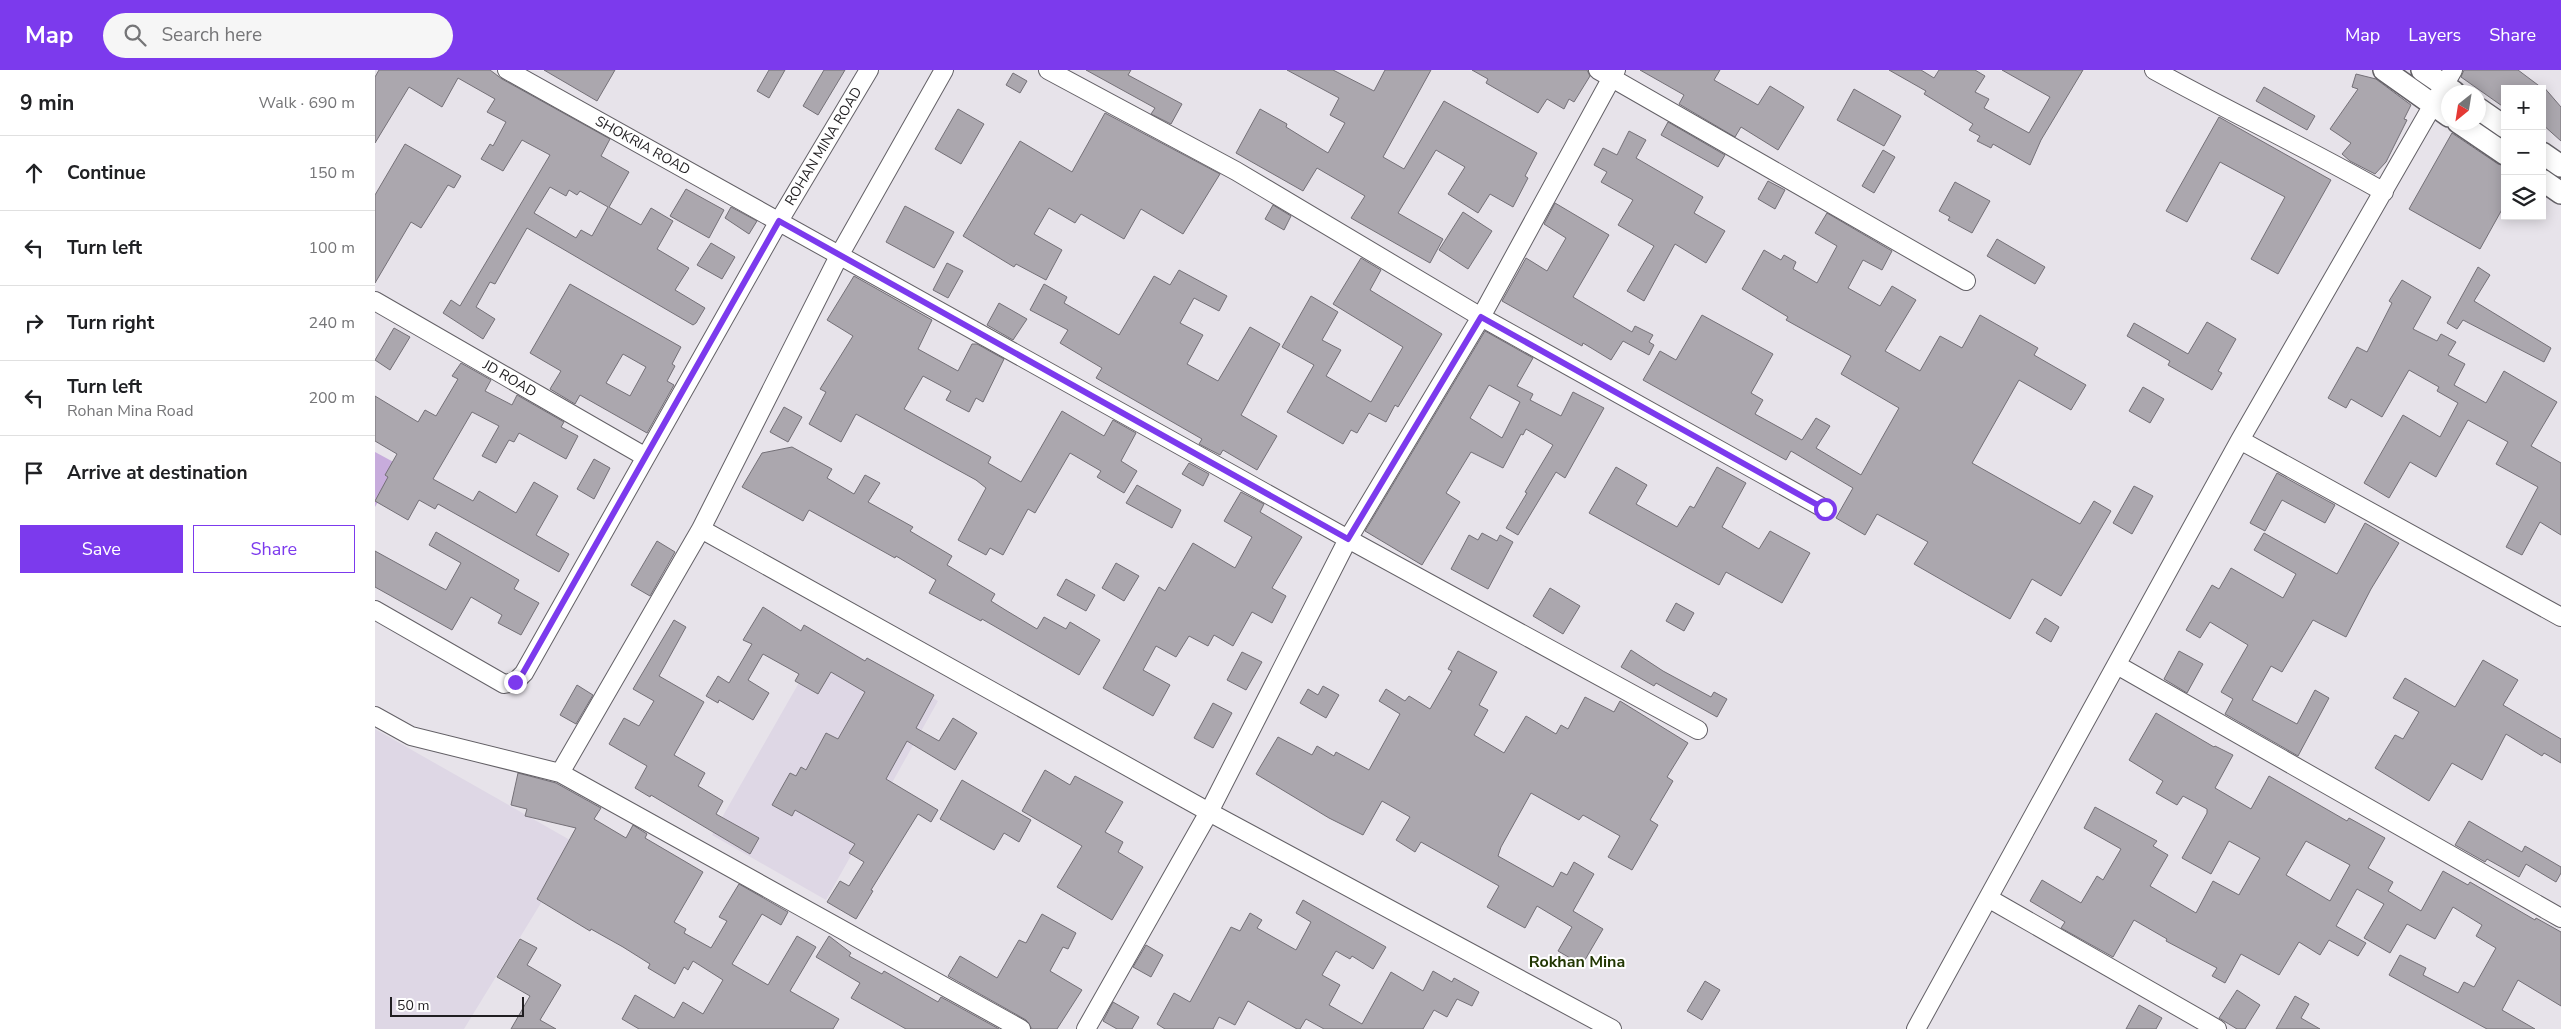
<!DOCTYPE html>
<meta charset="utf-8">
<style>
:root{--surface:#fff;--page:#f6f6f6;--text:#202124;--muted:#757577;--line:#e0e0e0;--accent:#7c3aed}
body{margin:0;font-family:"Nunito Sans",sans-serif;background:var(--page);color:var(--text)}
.controls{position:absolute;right:15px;top:15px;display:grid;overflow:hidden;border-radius:0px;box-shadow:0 2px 12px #0003}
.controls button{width:45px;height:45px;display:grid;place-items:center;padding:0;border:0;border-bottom:1px solid var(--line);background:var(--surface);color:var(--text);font:25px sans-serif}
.compass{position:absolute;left:2066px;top:15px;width:45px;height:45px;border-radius:50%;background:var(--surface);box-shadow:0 2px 12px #0003;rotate:210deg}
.scale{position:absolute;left:15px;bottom:12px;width:134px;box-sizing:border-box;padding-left:5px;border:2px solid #201e21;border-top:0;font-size:14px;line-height:18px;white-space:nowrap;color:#201e21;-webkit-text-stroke:4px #fff;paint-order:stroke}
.stop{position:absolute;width:15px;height:15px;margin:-11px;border:4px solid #7c3aed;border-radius:50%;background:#fff}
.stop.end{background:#7c3aed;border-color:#fff;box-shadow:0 1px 5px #0008}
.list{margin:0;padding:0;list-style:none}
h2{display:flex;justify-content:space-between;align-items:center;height:65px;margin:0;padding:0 20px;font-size:21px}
h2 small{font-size:16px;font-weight:400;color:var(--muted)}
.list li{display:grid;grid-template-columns:32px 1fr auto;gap:15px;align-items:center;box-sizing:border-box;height:75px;padding:0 20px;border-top:1px solid var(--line)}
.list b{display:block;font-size:19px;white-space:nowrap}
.list p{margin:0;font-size:16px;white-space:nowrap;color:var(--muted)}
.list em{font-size:16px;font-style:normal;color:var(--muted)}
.actions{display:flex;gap:10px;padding:15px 20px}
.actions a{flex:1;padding:11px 0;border:1px solid var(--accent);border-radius:0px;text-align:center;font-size:18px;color:var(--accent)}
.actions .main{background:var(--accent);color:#fff}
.icon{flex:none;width:28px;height:28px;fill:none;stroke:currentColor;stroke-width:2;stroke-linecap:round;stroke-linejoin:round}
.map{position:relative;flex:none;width:2186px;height:959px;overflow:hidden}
header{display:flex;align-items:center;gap:30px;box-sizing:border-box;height:70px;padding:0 25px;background:var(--accent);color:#fff}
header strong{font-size:24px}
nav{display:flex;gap:28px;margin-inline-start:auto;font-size:18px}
.search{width:350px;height:45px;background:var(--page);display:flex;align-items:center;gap:12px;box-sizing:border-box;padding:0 18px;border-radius:28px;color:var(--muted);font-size:19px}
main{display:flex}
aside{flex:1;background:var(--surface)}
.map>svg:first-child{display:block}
.built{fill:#ded7e5}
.green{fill:#c7acdc}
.building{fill:#aba7ae;stroke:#747077;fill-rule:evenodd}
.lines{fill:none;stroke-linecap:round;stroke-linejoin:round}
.minor-casing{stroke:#636066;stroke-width:20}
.tertiary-casing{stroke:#636066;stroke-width:24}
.minor{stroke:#fff;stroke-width:18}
.tertiary{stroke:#fff;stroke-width:21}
.route{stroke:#7c3aed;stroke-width:6}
.labels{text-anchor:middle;stroke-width:4;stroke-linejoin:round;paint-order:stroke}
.street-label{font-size:14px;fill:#201e21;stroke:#fff}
.quarter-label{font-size:16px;font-weight:bold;fill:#223703;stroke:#fff}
</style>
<header>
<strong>Map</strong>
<div class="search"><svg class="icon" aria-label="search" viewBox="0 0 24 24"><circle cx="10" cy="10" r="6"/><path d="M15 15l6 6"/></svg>Search here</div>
<nav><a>Map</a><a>Layers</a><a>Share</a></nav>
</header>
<main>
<aside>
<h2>9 min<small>Walk · 690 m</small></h2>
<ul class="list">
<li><svg class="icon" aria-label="ahead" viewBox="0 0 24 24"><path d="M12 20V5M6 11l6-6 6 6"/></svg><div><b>Continue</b></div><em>150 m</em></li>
<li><svg class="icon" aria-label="left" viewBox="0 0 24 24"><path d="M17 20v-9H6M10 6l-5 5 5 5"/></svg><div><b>Turn left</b></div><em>100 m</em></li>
<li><svg class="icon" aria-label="right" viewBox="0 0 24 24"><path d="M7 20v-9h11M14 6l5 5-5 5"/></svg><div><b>Turn right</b></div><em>240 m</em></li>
<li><svg class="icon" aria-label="left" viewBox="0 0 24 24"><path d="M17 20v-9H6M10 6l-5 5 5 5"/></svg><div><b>Turn left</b><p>Rohan Mina Road</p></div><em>200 m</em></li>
<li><svg class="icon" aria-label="arrive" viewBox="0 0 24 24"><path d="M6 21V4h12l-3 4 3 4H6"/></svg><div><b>Arrive at destination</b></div></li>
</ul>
<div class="actions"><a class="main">Save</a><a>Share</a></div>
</aside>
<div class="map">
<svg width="2186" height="959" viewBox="0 0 2186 959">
<rect width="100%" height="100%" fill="#e7e3ea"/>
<!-- built -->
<path class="built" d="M450 567 563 631 451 830 337 765Z
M0 659 202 774 89 959H0Z"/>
<!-- green -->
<path class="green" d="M0 382 24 395 0 437Z"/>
<!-- building -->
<path class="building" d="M4 0H115L127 9 235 69 226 86 254 102 234 137 266 155 276 138 298 151 282 179 314 198 300 220 330 238 321 253 318 255 152 158 120 214 115 212 101 237 120 249 108 269 68 243 76 230 85 236 175 85 147 70 128 101 106 89 115 74 118 76 131 52 112 42 120 29 83 8 67 37 34 17 0 73V7ZM175 117 191 126 194 120 202 125 205 121 233 137 217 166 206 160 201 168 159 143Z
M169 0H240L222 31Z
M394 0H410L394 28 382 21Z
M449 0H470L443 45 428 36Z
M711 0H756L753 5 807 34 796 54 776 44 780 38Z
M912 0H958L999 21 1010 0H1056L1008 87 1029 99 1069 31 1162 83 1150 106 1153 108 1138 137 1115 124 1103 143 1073 124 1090 97 1061 80 1023 143 1068 169 1055 193 976 148 990 126 942 98 928 121 861 83 885 39 912 54 911 57 953 83 970 53 955 45 964 28Z
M1097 0H1212L1215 6 1199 32 1194 29 1189 39 1172 29 1163 43 1111 13 1113 9Z
M1265 0H1345L1339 10 1383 35 1395 16 1429 37 1403 80 1366 57 1360 67 1304 34 1309 25Z
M1514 0H1546L1559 8 1564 0H1600L1610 6 1600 22 1614 29 1609 38 1654 63 1675 27 1627 0H1708L1666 70 1655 95 1618 74 1616 78 1602 71 1605 66 1594 60 1598 54 1549 24 1551 21Z
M2089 0H2143L2167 18V15L2186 37V71L2167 54V19H2130V38L2086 7Z
M638 3 652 11 645 23 631 15Z
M1981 4 2001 9 2036 35 2029 49 2032 50 2011 92 2000 104 1975 91 1967 84 1976 73 1955 59 1983 19 1977 17Z
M1889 17 1940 46 1932 60 1881 31Z
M1479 19 1526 46 1509 76 1462 50Z
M583 39 609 54 586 94 560 79Z
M730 43 845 104 808 164 766 139 749 169 706 144 700 153 674 138 659 164 687 180 671 210 641 194 639 197 588 166 645 71 697 102Z
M1844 47 1956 110 1903 204 1876 189 1910 127 1845 92 1812 152 1791 141Z
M1293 52 1350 85 1343 97 1286 65Z
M1254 61 1271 70 1261 88 1328 127 1319 143 1350 161 1331 193 1300 174 1269 231 1252 221 1279 176 1243 155 1258 130 1226 112 1232 102 1219 95 1228 78 1242 85Z
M2077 63 2123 94 2130 96V134L2105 179 2034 139Z
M30 74 86 106 79 118 73 115 46 158 36 152 0 213V125Z
M1508 80 1520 87 1499 123 1487 116Z
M1393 111 1410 120 1400 139 1383 129Z
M1580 112 1615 131 1597 163 1573 150 1575 147 1564 141Z
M311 119 349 140 334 168 295 146Z
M1180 133 1234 165 1198 227 1257 262 1260 256 1278 265 1274 272 1279 275 1274 285 1248 271 1236 290 1208 273 1207 276 1127 231 1151 188 1172 201 1191 168 1169 154Z
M898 135 916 146 909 160 890 149Z
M530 136 579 162 559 198 511 172Z
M356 137 382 151 374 164 350 148Z
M1088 142 1117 161 1093 199 1064 180Z
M1452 143 1517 181 1507 200 1488 190 1473 218 1505 236 1517 216 1541 230 1510 281 1545 301 1565 266 1587 278 1605 245 1663 278 1659 285 1711 315 1696 340 1644 310 1597 393 1705 454 1719 431 1736 441 1686 526 1657 509 1635 549 1539 494 1553 472 1502 444 1490 465 1461 448 1478 418 1416 381 1411 390 1268 310 1285 281 1301 290 1327 245 1398 284 1376 323 1388 330 1380 344 1427 370 1441 348 1455 356 1441 378 1486 405 1524 338 1466 304 1476 286 1411 250 1413 247 1367 219 1389 180 1406 190 1409 185 1421 192 1418 199 1442 213 1462 176 1440 163Z
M1622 169 1670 197 1660 214 1612 186Z
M336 173 360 187 347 209 322 195Z
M986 188 1006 200 995 220 1067 264 1023 337 1020 335 1011 352 994 343 982 363 976 360 968 374 912 342 939 295 907 277 936 226 963 242 947 270 966 280 951 306 996 332 1028 277 958 234Z
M572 193 588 201 573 228 558 220Z
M2103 197 2115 205 2099 231 2176 278 2169 292 2088 250 2082 259 2072 253Z
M804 200 852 226 844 241 819 228 805 253 828 265 812 294 843 311 875 257 905 274 866 345 902 366 882 400 848 380 845 385 824 374 827 369 721 308 727 298 685 273 693 260 655 240 669 214 692 227 689 233 744 265 779 206 795 215Z
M479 206 557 250 543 279 583 301 597 274H602L629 289 608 332 601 328 594 342 571 330 576 321 548 306 529 339 616 387 613 393 646 412 687 341 729 366 738 350 761 363 746 391 762 401 749 423 722 407 726 401 695 383 660 443 653 439 628 485 615 478 611 485 583 470 611 418 601 410 481 344 466 372 434 354 451 322 445 319 478 266 452 250Z
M2027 210 2056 227 2038 259 2062 271 2066 264 2081 272 2073 285 2090 294 2079 315 2111 333 2129 301 2182 332 2156 376 2186 393V465L2165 452 2147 485 2131 477 2163 417 2121 394 2133 372 2093 350 2061 407 2035 392 2014 428 1989 413 2028 345 2065 367 2083 333 2062 321 2064 317 2034 300 2007 347 1976 329 1971 338 1953 328 1982 277 1992 282 2017 233 2014 231Z
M195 214 306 277 297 294 300 296 292 311 299 315 272 363 205 325 200 334 175 319 186 301 155 283ZM248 284 271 297 255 326 231 313Z
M624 233 652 249 638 270 612 255Z
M1832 252 1861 269 1843 301 1847 303 1837 320 1793 295 1795 291 1752 266 1759 253 1813 284Z
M19 258 35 267 15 300 0 290Z
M1110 261 1158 288 1142 316 1158 324 1155 330 1186 346 1198 322 1229 338 1190 408 1181 402 1143 465 1131 458 1152 423 1150 422 1178 375 1151 359 1148 365 1146 364 1128 398 1096 382 1071 423 1085 432 1047 495 990 461ZM1114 315 1145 332 1127 368 1095 348Z
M86 293 116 310 110 321 137 335 142 325 189 352 186 357 203 366 191 389 144 363 139 372 134 370 121 393 107 386 124 356 97 342 58 409 98 431 104 421 141 443 159 412 183 426 161 465 194 484 184 502 63 434 60 439 44 430 33 450 0 431 13 407 10 405 22 384 0 371V326L43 352 50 340 61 346 83 309 77 306Z
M1768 317 1789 329 1775 353 1754 341Z
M409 337 427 347 413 372 395 362Z
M417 377 457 399 452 408 479 424 490 405 505 413 493 432 538 457 535 461 577 486 572 495 620 524 616 531 632 541 662 559 669 547 691 559 695 552 725 570 704 605 607 549 606 551 554 523 561 510 521 486 520 488 434 440 428 451 367 417 387 383Z
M219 389 235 398 219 429 202 419Z
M814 393 834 404 828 416 807 404Z
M1241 397 1272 415 1261 434 1302 457 1315 436 1319 438 1342 397 1371 413 1347 457 1384 479 1395 461 1435 483 1407 533 1351 502 1344 515 1214 443Z
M1902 403 1960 435 1950 453 1907 430 1890 461 1875 453Z
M762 415 806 440 797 458 751 433Z
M1759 416 1778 426 1757 464 1738 453Z
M866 422 889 434 885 442 927 467 897 518 911 526 897 553 877 542 858 576 839 565 833 576 814 566 801 587 781 576 768 600 795 615 778 646 728 618 784 517 790 521 818 473 860 498 877 467 849 451Z
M1990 453 2024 473 1996 519 1971 567 1938 550 1907 602 1896 596 1877 630 1922 654 1940 620 1954 628 1923 686 1850 644 1858 629 1846 622 1873 575 1835 552 1825 568 1811 560 1837 515 1844 519 1856 498 1908 528 1921 504 1879 480 1889 463 1962 504Z
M61 462 144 510 139 519 164 533 146 565 123 553 127 545 96 527 77 560 0 517V481L71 520 86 493 54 475Z
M1107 463 1122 471 1125 465 1138 472 1113 519 1076 499 1094 465 1103 470Z
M282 471 300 482 275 526 256 515Z
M741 493 764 506 749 531 727 518Z
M691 509 720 525 711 541 682 525Z
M1175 518 1205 536 1188 564 1158 546Z
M1301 533 1319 543 1309 561 1291 551Z
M388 537 426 561 429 555 490 591 492 588 559 625 541 658 564 671 578 648 602 663 580 700 532 671 511 709 563 740 556 752 543 744 496 820 498 821 481 849 452 832 465 811 474 816 489 792 474 783 480 774 420 740 417 746 397 735 415 703 421 706 426 697 431 700 451 663 463 669 490 622 456 602 443 624 420 611 424 604 388 584 373 610 394 623 378 650 344 630 343 633 331 626 343 606 354 613 377 574 368 570Z
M1670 548 1684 557 1676 572 1661 563Z
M299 550 311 557 284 606 329 632 299 685 330 703 323 716 348 731 341 744 384 768 375 784 276 725 275 727 260 718 272 696 234 674 249 648 264 656 279 631 258 619Z
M1256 580 1288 601 1336 627 1339 622 1352 629 1342 647 1281 613 1279 616 1246 597Z
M1083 581 1122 602 1104 635 1113 640 1099 665 1129 683 1151 646 1181 664 1186 655 1193 659 1210 627 1239 642 1245 631 1313 673 1292 707 1298 711 1275 750 1283 755 1257 800 1233 787 1245 766 1208 745 1204 750 1156 723 1126 777 1123 786 1178 817 1186 802 1192 805 1199 792 1219 804 1198 841 1228 859 1207 895 1183 881 1197 857 1162 836 1150 858 1112 837 1124 816 1046 772 1040 782 1021 770 1035 747 1007 731 988 765 954 748 881 704 903 667 937 685 942 676 959 686 961 682 994 700 1025 644 1004 631 1011 619 1030 631 1034 626 1055 639 1077 601 1073 599Z
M1804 581 1828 594 1812 623 1789 609Z
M867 582 887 592 871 620 852 610Z
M2108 590 2143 610 2128 635 2186 669V693L2169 683 2167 686 2131 664 2107 710 2077 693 2054 731 2000 698 2020 665 2028 669 2044 642 2018 628 2030 608 2080 637Z
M202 615 218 625 201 654 185 645Z
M948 616 964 625 951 648 925 633 933 619 943 625Z
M838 633 857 643 838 678 819 668Z
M1781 643 1839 677 1840 676 1858 685 1840 718 1876 739 1894 706 1972 751 1974 748 2010 768 1993 798 2018 812 2013 821 2046 841 2068 801 2093 815 2095 812 2160 850 2161 848 2186 862V936L2143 910 2127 940 2160 959H2112L2014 905 2025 885 2051 898 2048 905 2083 923 2089 912 2099 917 2121 878 2101 866 2107 855 2078 837 2060 869 2032 854 2015 883 1989 868 2009 834 1982 819 1961 856 1991 873 1983 886 1954 870 1945 885 1924 872 1904 905 1866 884 1850 913 1837 906 1842 898 1791 871 1792 869 1759 850 1738 887 1686 858 1690 852 1655 831 1667 810 1706 833 1722 806 1728 810 1746 779 1709 758 1720 737 1782 771 1778 776 1793 785 1775 816 1821 843 1838 811 1864 825 1865 823 1885 788 1854 771 1836 804 1807 788 1832 743V739L1808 726 1802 735 1781 723 1788 711 1754 690ZM1931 771 1975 795 1955 831 1911 805Z
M670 700 695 715 700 706 748 732 730 762 748 772 743 782 768 797 737 850 682 817 707 776 647 741Z
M143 703 181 713 226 738 219 749 251 768 258 755 272 764 270 768 328 802 299 852 311 859 309 863 336 878 352 851 344 847 364 814 413 842 406 855 387 844 357 894 393 915 422 866 441 877 415 921 464 949 458 959H264L247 949 260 925 299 948 308 932 328 944 348 910 318 891 313 900 309 897 300 914 273 898 275 894 248 877 216 859 215 861 162 829 201 758 150 746 152 739 136 735Z
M587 710 656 750 644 772 629 763 619 780 565 749Z
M2094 751 2147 782 2150 776 2186 797V803L2181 812 2151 794 2144 807 2112 789 2110 792 2080 775Z
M928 830 1011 877 998 899 977 886 975 889 961 881 947 905 965 915 954 935 987 954 1016 902 1048 921 1058 901 1077 912 1079 908 1104 922 1097 936 1082 929 1072 947 1059 940 1048 959H949L931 949 925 959H922L873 931 860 955 844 947 838 959H790L782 954 799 923 815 932 856 857 865 861 875 843 887 850 882 858 921 880 936 852 921 843Z
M667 844 701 863 693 879 688 877 675 901 707 920 682 959H657L651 950 573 906 585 886 622 908 644 870 651 873Z
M454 866 476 883 474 886 507 904 509 901 563 932 566 927 624 959H531L476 928 485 913 441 887Z
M145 869 162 878 152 895 186 915 165 950 181 959H136L155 926 122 907Z
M771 875 788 885 776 907 758 897Z
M1330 911 1345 920 1327 950 1312 941Z
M1862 920 1885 935 1870 959H1862L1844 948Z
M1920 926 1934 934 1926 948 1945 959H1901Z
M738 932 764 947 757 959H742L728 951Z
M1764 935 1787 948 1781 959H1751Z"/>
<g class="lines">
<!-- minor casing -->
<g class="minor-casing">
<path id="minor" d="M132 0 973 469 1323 660
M673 0 861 101 1106 247 1450 439
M1223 0 1591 211
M1779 0C1855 42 1934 79 2009 122
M0 231 269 386
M1865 370 2186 547
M326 459 834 742 1237 959
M0 540 129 614 140 612 149 603 404 151 494 0
M1742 595 2186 848
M0 646 36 666 185 703 646 959
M185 703 326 459 465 184 569 0
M1613 828 1842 959
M711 959 834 742 973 469 1106 247 1241 0
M1541 959 1865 370 2078 0"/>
</g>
<!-- tertiary casing -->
<g class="tertiary-casing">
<path id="tertiary" d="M2009 0 2074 46
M2047 0 2079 22
M2104 39 2130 57
M2083 52 2130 84
M2167 83 2186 96
M2167 110 2186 123"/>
</g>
<!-- minor -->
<use href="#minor" class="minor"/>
<!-- tertiary -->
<use href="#tertiary" class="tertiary"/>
</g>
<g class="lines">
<!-- route -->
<path class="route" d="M140 612 148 603 404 151 973 469 1106 247 1450 439"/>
</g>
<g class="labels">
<!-- street labels -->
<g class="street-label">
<text transform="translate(268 75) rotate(29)" y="5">SHOKRIA ROAD</text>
<text transform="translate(448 76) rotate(-59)" y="5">ROHAN MINA ROAD</text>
<text transform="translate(135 308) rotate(30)" y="5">JD ROAD</text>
</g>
<!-- quarter labels -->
<g class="quarter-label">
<text x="1202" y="897">Rokhan Mina</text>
</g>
</g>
</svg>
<div class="controls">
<button>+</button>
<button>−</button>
<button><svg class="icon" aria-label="layers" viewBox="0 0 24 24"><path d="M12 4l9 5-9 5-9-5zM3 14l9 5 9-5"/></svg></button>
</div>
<svg class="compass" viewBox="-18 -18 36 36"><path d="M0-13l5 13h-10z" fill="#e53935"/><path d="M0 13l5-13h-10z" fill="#757577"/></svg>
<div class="scale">50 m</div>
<div class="stop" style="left:1450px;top:439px"></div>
<div class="stop end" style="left:140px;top:612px"></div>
</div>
</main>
